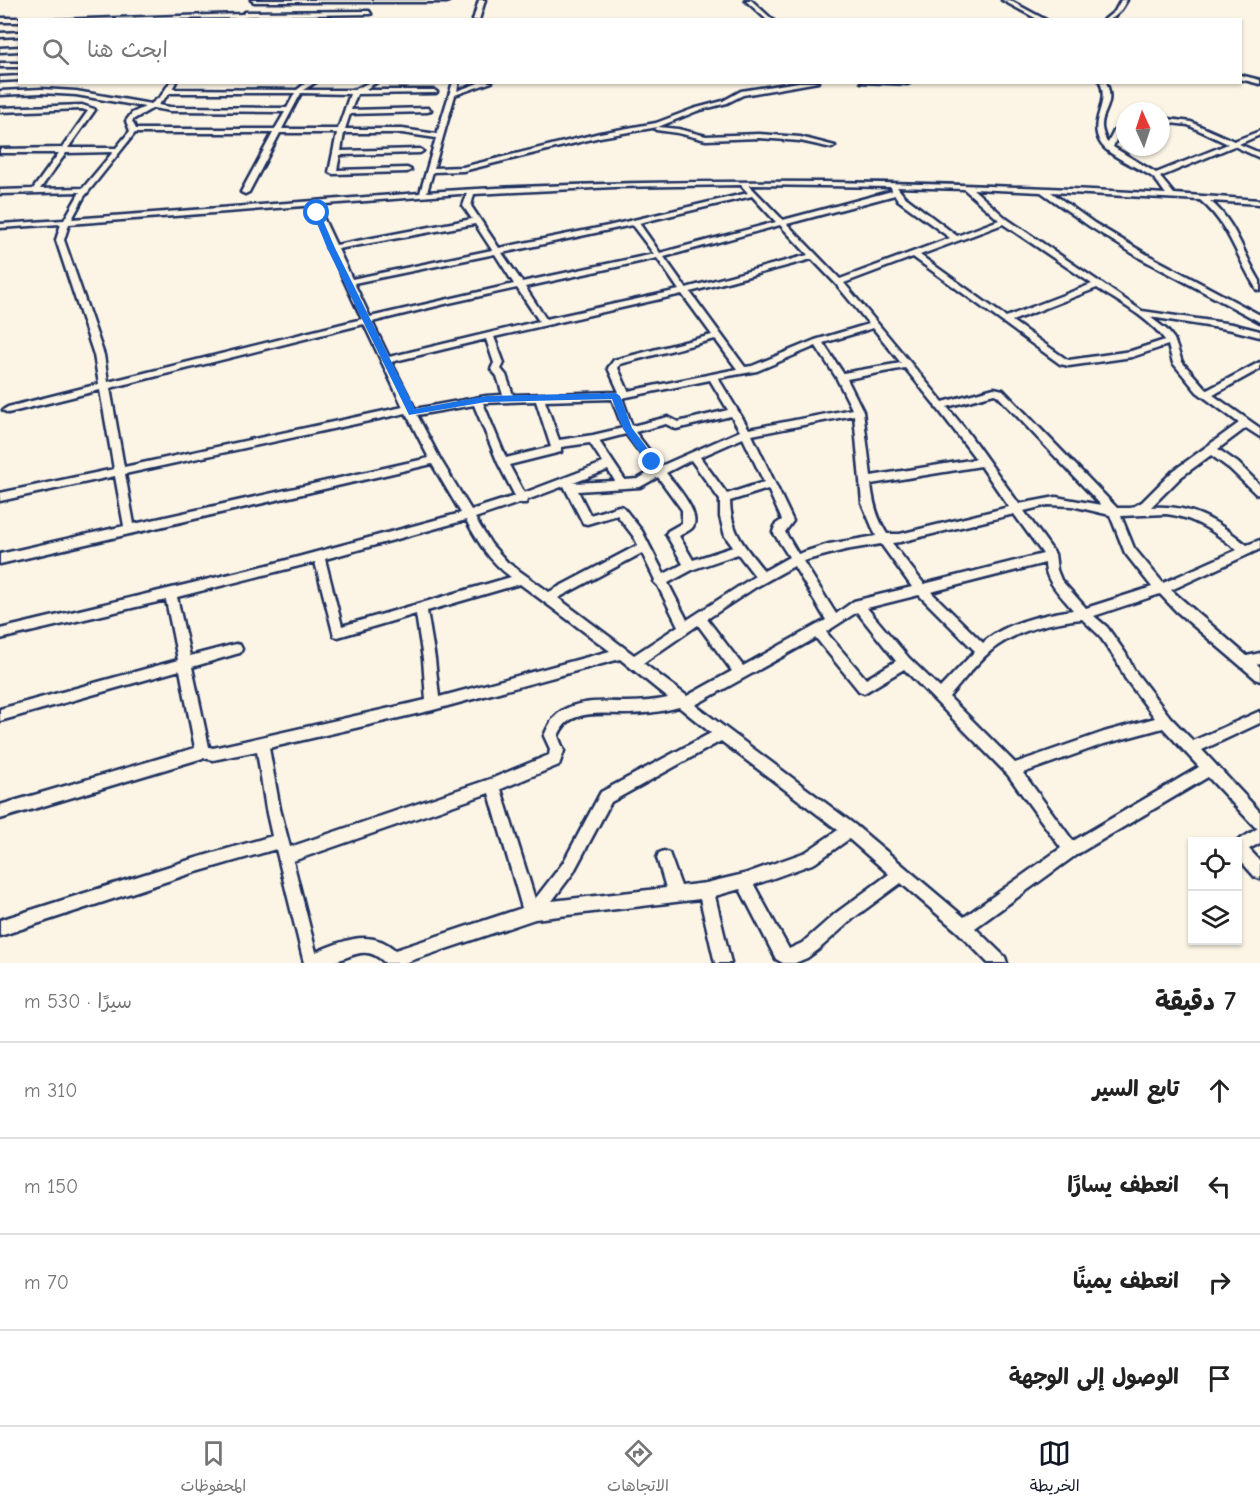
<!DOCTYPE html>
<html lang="ar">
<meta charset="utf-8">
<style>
:root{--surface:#fff;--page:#f6f6f6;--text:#222;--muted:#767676;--line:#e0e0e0;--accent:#111827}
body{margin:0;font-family:"Comic Neue","Playpen Sans Arabic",sans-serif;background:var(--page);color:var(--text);direction:rtl}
.controls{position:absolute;right:18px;bottom:18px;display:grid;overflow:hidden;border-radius:0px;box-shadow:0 2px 4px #0004}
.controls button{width:54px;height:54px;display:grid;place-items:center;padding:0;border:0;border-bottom:2px solid var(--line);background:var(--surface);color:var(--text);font:30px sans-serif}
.compass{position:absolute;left:1116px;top:102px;width:54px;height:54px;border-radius:50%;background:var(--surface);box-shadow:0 2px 4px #0004;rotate:357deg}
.stop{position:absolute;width:18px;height:18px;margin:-14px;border:4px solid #1a73e8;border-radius:50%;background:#fff}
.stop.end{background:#1a73e8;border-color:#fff;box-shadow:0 2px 6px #0008}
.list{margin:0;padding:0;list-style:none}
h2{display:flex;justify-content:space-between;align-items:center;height:78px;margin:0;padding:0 24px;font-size:26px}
h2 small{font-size:20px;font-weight:400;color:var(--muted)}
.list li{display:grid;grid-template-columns:39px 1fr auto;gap:18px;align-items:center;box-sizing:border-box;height:96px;padding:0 24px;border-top:2px solid var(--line)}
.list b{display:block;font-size:22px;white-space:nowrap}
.list em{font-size:20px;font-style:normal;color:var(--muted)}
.icon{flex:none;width:33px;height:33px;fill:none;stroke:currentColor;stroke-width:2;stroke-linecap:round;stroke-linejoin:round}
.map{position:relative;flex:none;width:1260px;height:963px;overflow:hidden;direction:ltr}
.search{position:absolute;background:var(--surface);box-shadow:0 2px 4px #0004;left:18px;right:18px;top:18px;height:66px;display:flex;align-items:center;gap:15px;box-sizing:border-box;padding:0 21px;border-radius:0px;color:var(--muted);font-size:22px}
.sheet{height:462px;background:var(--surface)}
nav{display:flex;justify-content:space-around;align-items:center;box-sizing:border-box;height:84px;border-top:2px solid var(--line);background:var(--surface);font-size:16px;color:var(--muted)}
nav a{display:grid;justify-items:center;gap:3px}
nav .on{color:var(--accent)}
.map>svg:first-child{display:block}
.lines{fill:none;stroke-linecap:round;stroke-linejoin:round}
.minor-casing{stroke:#1b2f5e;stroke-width:5}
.minor{fill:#fcf5e5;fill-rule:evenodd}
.route{fill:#1a73e8}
</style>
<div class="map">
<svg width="1260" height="963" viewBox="0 0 1260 963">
<rect width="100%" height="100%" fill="#fcf5e5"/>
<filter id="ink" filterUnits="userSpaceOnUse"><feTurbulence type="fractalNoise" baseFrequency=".0167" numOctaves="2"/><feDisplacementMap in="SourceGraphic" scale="12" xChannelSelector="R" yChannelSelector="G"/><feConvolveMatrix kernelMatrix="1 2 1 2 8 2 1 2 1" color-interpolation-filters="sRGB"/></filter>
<g filter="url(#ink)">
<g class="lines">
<!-- minor casing -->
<g class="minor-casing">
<path id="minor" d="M251 0H450L447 2H254Z
M479 0H485L479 20H473Z
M745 0H751L773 20H767Z
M1002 0H1009L1046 20H1039Z
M1121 0H1127C1121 10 1116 20 1104 20L1115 11Z
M369 11 371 14 246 16 244 18 55 20 243 14 245 12Z
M0 18H20L22 20H20V22H0Z
M20 32V36L0 37V33Z
M20 47V51L0 52V48Z
M0 63H20V67H0Z
M1240 75 1260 80V84L1240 79Z
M20 76V80L0 81V77Z
M170 82H176L172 89 297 90 307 82H316L303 90H354L370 82H377L364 90H434L437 92 436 93 357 94 351 110 428 108 431 110 428 112 350 114 345 129H402L437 134 453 82H459L457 91 481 82H492L455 95 434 168 463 167 600 133 656 123 693 109 723 101 741 91 799 82H818L743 95 727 103 697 111 658 127 600 137 463 171 433 172 427 192C673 176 920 180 1166 194 1161 188 1157 180 1151 176 1138 167 1106 155 1100 142 1088 120 1110 105 1100 82H1106C1116 105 1101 111 1102 127 1102 131 1105 137 1106 141L1108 143 1114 131 1125 125V130L1119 133 1113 147 1156 173 1228 144 1188 125 1161 122V118L1191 122 1234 141 1260 131V135L1239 144 1260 153V158L1234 146 1160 177 1174 194 1260 200V204L1210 201C1236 222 1243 254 1260 281V291L1257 290C1237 259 1230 225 1200 200L1051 192 1094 223 1146 254 1260 315V322L1140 258 1089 226 1041 192 973 189 1007 219 1142 311 1232 324 1260 331V337L1232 330 1150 317 1167 330 1174 339 1182 362 1207 390 1260 362V369L1213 395 1260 428V437L1246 428 1218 449 1238 463 1260 485V495L1256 494 1230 469 1211 455 1181 477 1151 507C1191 504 1216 520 1247 545L1260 540V549L1171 590 1247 656 1260 653V663L1257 664 1260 667V681L1256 679 1176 611 1160 594 1094 616 1107 627 1126 654 1134 670 1170 717 1193 741 1260 711V723L1202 750 1260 812V843L1249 849 1260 861V879L1255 877 1238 858V842H1236L1258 828 1255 827 1208 777 1076 855 975 928 1005 957 1007 963H988L958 932 901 883 855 917 818 950 807 958 795 963H783L776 959 740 889 715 896 731 963H715L700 899 535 919 404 963H385C365 942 350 959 328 963 320 963 311 963 304 963L276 849 186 875 0 936V920L186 861 272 836 266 809 257 751 213 760 203 758 0 819V805L195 748 180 670 0 721V709L178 660 166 600 0 639V629L272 564 461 513 432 464 0 564V554L124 526 115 476 0 501V493L114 469 100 390 8 413 3 410 8 407 99 384 94 355 56 240 61 224 0 228V224L64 220 80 192 0 194V190L33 189 59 153H0V149L62 148 88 111 82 109 0 112V108L82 105 94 109 95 110 68 148H116L130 131 126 121 132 113 145 107 76 95 41 93 0 95V91L41 89 76 91 151 104 161 96ZM170 93H295L287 108 170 107 158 105ZM301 93 350 94 338 129H282ZM153 108 170 111 285 112 275 129H136L132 121 134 119ZM135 133H273L241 192 245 194 249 192 280 133H337L329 172 333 174 407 172 411 170 407 168 337 170 340 155 420 153 423 151 420 149 341 151 344 133H402L436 138 420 193 72 219 84 197ZM113 152 83 188 40 189 66 153ZM741 185 748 193 608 226 499 248 471 206 474 194 614 187ZM749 185 891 187 892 191 783 220ZM897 187 964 189 999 220 957 236 904 196ZM460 194H467L463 206 472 219 336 245 321 213 322 209 326 204ZM895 195 898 200 950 238 840 279 787 224ZM752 196 776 222 660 253 639 223ZM317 205 313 213 329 246 327 248 330 250 362 319 108 382 104 355 64 240 69 224ZM475 224 492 250 352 279 338 249ZM1003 224 1092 284 1006 317 920 255ZM632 225 654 254 522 282 502 253ZM780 225 808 255 686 288 664 257ZM495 254 514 284 370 317 354 283ZM913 257 1060 364 1069 366 1132 357 1168 345 1173 363 1197 392 1239 423 1173 471 1142 502 1131 508H1117L1003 390 994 388 943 402 844 283ZM657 258 679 290 546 319 525 287ZM812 259 836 284 869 324 815 340 752 366 745 367 690 292ZM517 288 539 321 389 357 372 322 449 303ZM1097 288C1120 303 1149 318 1165 340L1131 351 1069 360 1066 359 1012 321ZM682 294 712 335 614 360 608 368 619 392 513 395 506 375 501 369 504 363 494 337ZM364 324 403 407 124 467 110 388ZM873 328 901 363 843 373 823 343ZM486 339 494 363 491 369 497 376 503 395 486 396 415 409 391 362ZM715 339 737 369 628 391 618 368 620 364ZM816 346 836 377 852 409 749 429 718 378 757 371ZM905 368 935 405 936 408 938 409 976 459 871 476 863 411 847 379ZM710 380 728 410 678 422 668 417 632 426 622 398ZM994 394 997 395 1101 505 1056 497 1019 504 966 430 947 407ZM612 399 623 428 593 435 559 440 545 401ZM536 401 551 447 506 458 483 403ZM474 405 498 463 515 496 471 510 440 459 417 415ZM406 413 429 458 134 524 125 474ZM854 415 862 503 876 536 829 544 798 554 785 532 793 521 752 435ZM731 416 740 431 661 466 635 432 666 424 676 429ZM626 434 653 470 638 479 625 480 599 441ZM743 438 764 482 727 494 700 457ZM590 443 603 463 524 493 509 465 561 452V447ZM691 460 720 500V517L725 536 733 547 693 560 679 536C682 534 689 531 692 528 703 515 674 483 666 473ZM981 466 1009 507 900 534H887C877 518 873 503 871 484ZM608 470 615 481 573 483ZM658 477 682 510V523L668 531 666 534 683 564 664 574 642 531 623 507 619 506 590 515 578 491 640 487ZM564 486 583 523 587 524 617 515 634 537 638 545 549 592 507 562 491 544 475 518 519 503H526L527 500ZM768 489 782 520 776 524 773 532 789 557 764 571C745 546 731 534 730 501ZM1048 505 1072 506 1110 515 1125 553 1152 587 1086 608 1061 580 1057 570 1055 554 1024 511ZM1014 514 1043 554 924 584 892 543 900 542ZM1166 514C1194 517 1215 532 1237 550L1163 583 1134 548 1121 516ZM466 520C478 542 490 562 511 577L342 626 325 559ZM881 544 912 587 854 601 836 614 803 561 845 550ZM642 553 655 580 654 582 658 586 678 626 634 655 558 598ZM738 554 755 576 687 620 668 583 694 569ZM315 562 334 636 338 637 416 614 423 659 426 700 213 748 209 747 192 667 236 654 240 653 242 649 240 645 236 644 190 656 177 597ZM1045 563C1045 582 1062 596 1073 610 1045 614 1004 623 983 643L931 592ZM794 566 826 620 743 666 707 619 756 587ZM520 584 610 651 439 697 435 659 427 611ZM919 595 975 651 940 688 909 658 867 608ZM857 612 896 661 866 679 826 632ZM1082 619 1099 635 1117 661 1125 678 1155 718 1104 732 1015 763 949 697C963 681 980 658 997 646 1021 629 1053 622 1082 619ZM698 625 732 671 687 696 643 663ZM816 638 859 691 864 693 904 669 1008 775 1061 848 964 917 855 825 695 705ZM620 659 668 698C654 701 639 702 625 702 604 702 578 699 560 712 552 718 548 727 544 736L550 749 549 755 493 778 290 847 280 809 269 748 433 710ZM679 707 711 733 601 792 563 863 535 899 501 789 559 765 564 751 558 736C562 727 567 720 577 717 591 712 608 714 623 714 642 714 661 712 679 707ZM1163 728 1199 767 1073 841 1023 773 1104 744ZM721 741 838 830 806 852 744 874 706 883 681 886 669 853 664 851 659 853 657 858 666 888 552 901 573 873 611 802ZM489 793 522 908 395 950C370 928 343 941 316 952L293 861ZM849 839 889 874 836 913 802 943 789 949 754 885 815 863Z
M861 82H911L908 84Z
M658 127 678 129 706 136 759 134 800 137 835 146 832 148 800 141 759 138 706 140 678 133 656 130 655 129Z"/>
</g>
<!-- minor -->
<use href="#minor" class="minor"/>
</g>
</g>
<!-- route -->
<path class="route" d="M317 211 320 213 335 248 415 409 486 396 616 393 620 396 632 428 656 460V465H649L623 429 612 399 486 402 409 415 327 248 313 213Z"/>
</svg>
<div class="controls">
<button><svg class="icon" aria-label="locate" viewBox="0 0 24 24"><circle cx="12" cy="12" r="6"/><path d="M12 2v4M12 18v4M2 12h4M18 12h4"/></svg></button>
<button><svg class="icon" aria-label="layers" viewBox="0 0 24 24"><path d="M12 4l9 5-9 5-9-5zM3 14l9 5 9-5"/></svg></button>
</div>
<svg class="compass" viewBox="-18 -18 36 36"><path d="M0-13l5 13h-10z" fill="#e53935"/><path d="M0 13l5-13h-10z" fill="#767676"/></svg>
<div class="stop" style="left:317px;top:213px"></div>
<div class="stop end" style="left:652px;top:462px"></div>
<div class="search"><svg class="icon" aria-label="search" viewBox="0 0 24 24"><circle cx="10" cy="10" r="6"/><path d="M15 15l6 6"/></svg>ابحث هنا</div>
</div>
<section class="sheet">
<h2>7 دقيقة<small>سيرًا · 530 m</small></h2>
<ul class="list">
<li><svg class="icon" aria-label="ahead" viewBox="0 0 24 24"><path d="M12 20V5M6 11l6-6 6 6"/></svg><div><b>تابع السير</b></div><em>310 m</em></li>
<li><svg class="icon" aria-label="left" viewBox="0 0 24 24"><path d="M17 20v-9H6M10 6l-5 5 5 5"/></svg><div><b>انعطف يسارًا</b></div><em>150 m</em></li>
<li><svg class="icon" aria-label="right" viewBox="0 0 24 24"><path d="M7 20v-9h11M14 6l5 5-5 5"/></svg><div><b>انعطف يمينًا</b></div><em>70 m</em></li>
<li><svg class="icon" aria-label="arrive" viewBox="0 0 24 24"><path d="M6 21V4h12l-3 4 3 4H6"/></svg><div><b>الوصول إلى الوجهة</b></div></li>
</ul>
</section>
<nav>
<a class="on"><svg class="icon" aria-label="map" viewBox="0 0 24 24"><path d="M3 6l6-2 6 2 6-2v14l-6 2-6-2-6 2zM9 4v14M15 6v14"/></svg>الخريطة</a>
<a><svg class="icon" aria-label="directions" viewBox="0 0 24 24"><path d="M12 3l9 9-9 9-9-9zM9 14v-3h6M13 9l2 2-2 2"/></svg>الاتجاهات</a>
<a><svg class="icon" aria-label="saved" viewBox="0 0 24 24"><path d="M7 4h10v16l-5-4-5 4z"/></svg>المحفوظات</a>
</nav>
